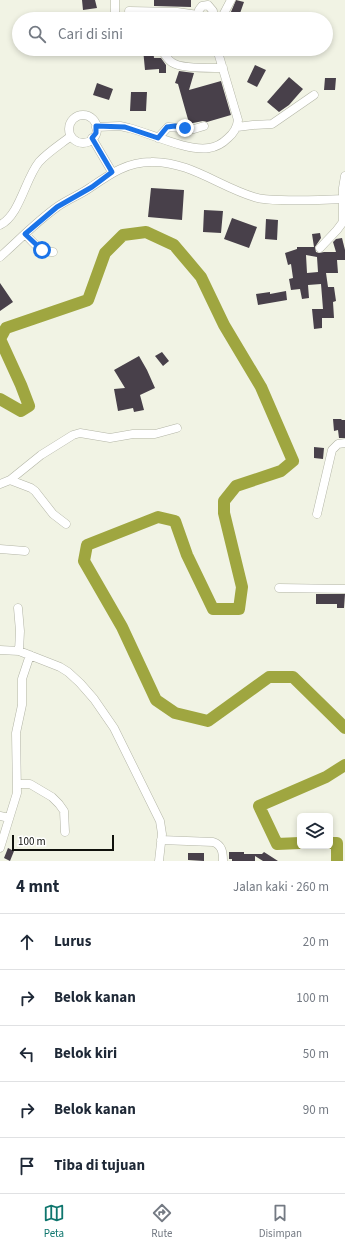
<!DOCTYPE html>
<html lang="id">
<meta charset="utf-8">
<style>
:root{--surface:#fff;--page:#f6f6f7;--text:#1f2937;--muted:#747a83;--line:#e0e1e3;--accent:#0f766e}
body{margin:0;font-family:"Source Sans 3",sans-serif;background:var(--page);color:var(--text)}
.controls{position:absolute;right:12px;bottom:12px;display:grid;overflow:hidden;border-radius:6px;box-shadow:0 2px 6px #0003}
.controls button{width:36px;height:36px;display:grid;place-items:center;padding:0;border:0;border-bottom:1px solid var(--line);background:var(--surface);color:var(--text);font:20px sans-serif}
.scale{position:absolute;left:12px;bottom:10px;width:102px;box-sizing:border-box;padding-left:4px;border:2px solid #10110c;border-top:0;font-size:11px;line-height:14px;white-space:nowrap;color:#10110c;-webkit-text-stroke:3px #fff;paint-order:stroke}
.stop{position:absolute;width:12px;height:12px;margin:-9px;border:3px solid #1a73e8;border-radius:50%;background:#fff}
.stop.end{background:#1a73e8;border-color:#fff;box-shadow:0 1px 4px #0008}
.list{margin:0;padding:0;list-style:none}
h2{display:flex;justify-content:space-between;align-items:center;height:52px;margin:0;padding:0 16px;font-size:17px}
h2 small{font-size:13px;font-weight:400;color:var(--muted)}
.list li{display:grid;grid-template-columns:26px 1fr auto;gap:12px;align-items:center;box-sizing:border-box;height:56px;padding:0 16px;border-top:1px solid var(--line)}
.list b{display:block;font-size:15px;white-space:nowrap}
.list em{font-size:13px;font-style:normal;color:var(--muted)}
.icon{flex:none;width:22px;height:22px;fill:none;stroke:currentColor;stroke-width:2;stroke-linecap:round;stroke-linejoin:round}
.map{position:relative;flex:none;width:345px;height:861px;overflow:hidden}
.search{position:absolute;background:var(--surface);box-shadow:0 2px 6px #0003;left:12px;right:12px;top:12px;height:44px;display:flex;align-items:center;gap:10px;box-sizing:border-box;padding:0 14px;border-radius:22px;color:var(--muted);font-size:15px}
.sheet{height:332px;background:var(--surface)}
nav{display:flex;justify-content:space-around;align-items:center;box-sizing:border-box;height:56px;border-top:1px solid var(--line);background:var(--surface);font-size:11px;color:var(--muted)}
nav a{display:grid;justify-items:center;gap:2px}
nav .on{color:var(--accent)}
.map>svg:first-child{display:block}
.lines{fill:none;stroke-linecap:round;stroke-linejoin:round}
.river{stroke:#9fa640;stroke-width:12}
.building{fill:#48404a;fill-rule:evenodd}
.minor-casing{stroke:#b3b5a6;stroke-width:9}
.minor{stroke:#fff;stroke-width:8}
.route{stroke:#1a73e8;stroke-width:5}
</style>
<div class="map">
<svg width="345" height="861" viewBox="0 0 345 861">
<rect width="100%" height="100%" fill="#f1f3e4"/>
<g class="lines">
<!-- river -->
<path class="river" d="M0 399 21 411 29 406 21 385 0 339 6 328 88 300 105 253 123 235 146 232 174 245 201 277 224 325 261 387 293 461 281 471 236 486 224 501V513L242 587 239 609H213L187 555 175 521 158 517 87 545 84 561 122 627 156 700 175 713 208 721 269 677H293L345 728
M300 843 277 844 259 806 326 777 345 765
M330 843H337V861"/>
</g>
<!-- building -->
<path class="building" d="M82 0H95L97 8 83 10Z
M154 0H191V7L154 6Z
M236 0 244 2 238 19H228Z
M143 49H153L154 58H161L166 65V73H159V69L145 70Z
M255 65 266 70 257 87 247 82Z
M179 71 194 73 189 90 221 81 231 115 207 122 203 121 193 123H189L178 84 175 83Z
M289 77 303 89 289 105 279 112 267 102Z
M325 78H336L335 90H324Z
M97 83 113 89 109 100 93 95Z
M131 92H147L146 111H130Z
M151 188 184 190 182 220 148 217Z
M204 210 223 211 221 233 203 232Z
M232 218 257 227 249 248 224 239Z
M266 219 278 220 277 240 265 239Z
M320 233 321 238 315 247 316 252 319 253 324 252H336L333 242 336 239 342 238 345 250V260H337L338 273H326L328 287H334L336 301 333 302 334 318H322V328L314 329 312 309H323L321 284 308 285 309 298 302 299 300 289 291 290 289 279 293 278 291 264 288 265 285 253 297 249V247H314L312 234ZM306 255 317 257 318 272 307 273Z
M0 283 13 302 0 311Z
M286 291 287 300 258 305 256 294 270 292V294Z
M162 352 169 361 163 366 155 356Z
M139 356 147 370 155 388 140 395 144 410 134 412 133 408 118 411 114 389 125 388 114 370Z
M333 419H342L341 420H345V438H339L338 430 334 431Z
M314 447 324 448 323 459 314 458Z
M316 594H345L344 608H337V604H316Z
M8 848 14 851 10 861 4 858Z
M229 852H244V854H262L264 852 278 861H263L255 856V861H232V859H229Z
M188 853H204V861L188 860Z"/>
<g class="lines">
<!-- minor casing -->
<g class="minor-casing">
<path id="minor" d="M115 0V12L118 19
M129 11 177 12 198 15
M200 18 198 15 199 10 202 6 208 5 213 11V16L210 19
M221 19 231 0
M160 49C165 53 167 60 173 63 182 69 212 68 223 68
M69 129a14 14 0 1 1 28 0a14 14 0 1 1-28 0Z
M96 127 120 126 129 128C149 133 189 152 209 148 216 147 223 143 228 138 234 133 237 128 238 120L217 49
M237 127 253 125 272 124 314 95
M92 138 112 172
M158 138 168 127 194 129 204 126
M0 225C20 215 25 179 39 162 48 152 61 144 71 136
M25 234C34 243 40 253 53 252
M320 248 337 230 343 222V188L345 176
M0 257C19 240 36 222 57 207 68 199 80 195 91 187 110 174 127 162 151 162 189 161 220 187 254 197 263 200 272 200 281 200 302 201 324 200 345 199
M10 480 31 488 35 491 53 514 66 524
M0 484 10 480 41 455 73 435 80 433 110 438 133 434H155L177 428
M317 514 332 450 338 444 345 443
M0 549 25 551
M279 588 345 589
M18 608 20 631 19 651
M0 650 19 651 60 667 68 672 80 683 94 699 114 728 160 821 162 834 159 861
M17 784H30L52 797 59 804 64 811 65 832
M0 816 9 818
M161 840 213 842C222 845 223 852 223 861
M0 848 17 793 16 733 22 705V679L30 655"/>
</g>
<!-- minor -->
<use href="#minor" class="minor"/>
</g>
<g class="lines">
<!-- route -->
<path class="route" d="M42 250 25 234 57 207 92 187 112 172 92 138 96 133V126L125 127 158 138 167 127 175 126 185 128"/>
</g>
</svg>
<div class="controls">
<button><svg class="icon" aria-label="layers" viewBox="0 0 24 24"><path d="M12 4l9 5-9 5-9-5zM3 14l9 5 9-5"/></svg></button>
</div>
<div class="scale">100 m</div>
<div class="stop" style="left:42px;top:250px"></div>
<div class="stop end" style="left:185px;top:128px"></div>
<div class="search"><svg class="icon" aria-label="search" viewBox="0 0 24 24"><circle cx="10" cy="10" r="6"/><path d="M15 15l6 6"/></svg>Cari di sini</div>
</div>
<section class="sheet">
<h2>4 mnt<small>Jalan kaki · 260 m</small></h2>
<ul class="list">
<li><svg class="icon" aria-label="ahead" viewBox="0 0 24 24"><path d="M12 20V5M6 11l6-6 6 6"/></svg><div><b>Lurus</b></div><em>20 m</em></li>
<li><svg class="icon" aria-label="right" viewBox="0 0 24 24"><path d="M7 20v-9h11M14 6l5 5-5 5"/></svg><div><b>Belok kanan</b></div><em>100 m</em></li>
<li><svg class="icon" aria-label="left" viewBox="0 0 24 24"><path d="M17 20v-9H6M10 6l-5 5 5 5"/></svg><div><b>Belok kiri</b></div><em>50 m</em></li>
<li><svg class="icon" aria-label="right" viewBox="0 0 24 24"><path d="M7 20v-9h11M14 6l5 5-5 5"/></svg><div><b>Belok kanan</b></div><em>90 m</em></li>
<li><svg class="icon" aria-label="arrive" viewBox="0 0 24 24"><path d="M6 21V4h12l-3 4 3 4H6"/></svg><div><b>Tiba di tujuan</b></div></li>
</ul>
</section>
<nav>
<a class="on"><svg class="icon" aria-label="map" viewBox="0 0 24 24"><path d="M3 6l6-2 6 2 6-2v14l-6 2-6-2-6 2zM9 4v14M15 6v14"/></svg>Peta</a>
<a><svg class="icon" aria-label="directions" viewBox="0 0 24 24"><path d="M12 3l9 9-9 9-9-9zM9 14v-3h6M13 9l2 2-2 2"/></svg>Rute</a>
<a><svg class="icon" aria-label="saved" viewBox="0 0 24 24"><path d="M7 4h10v16l-5-4-5 4z"/></svg>Disimpan</a>
</nav>
